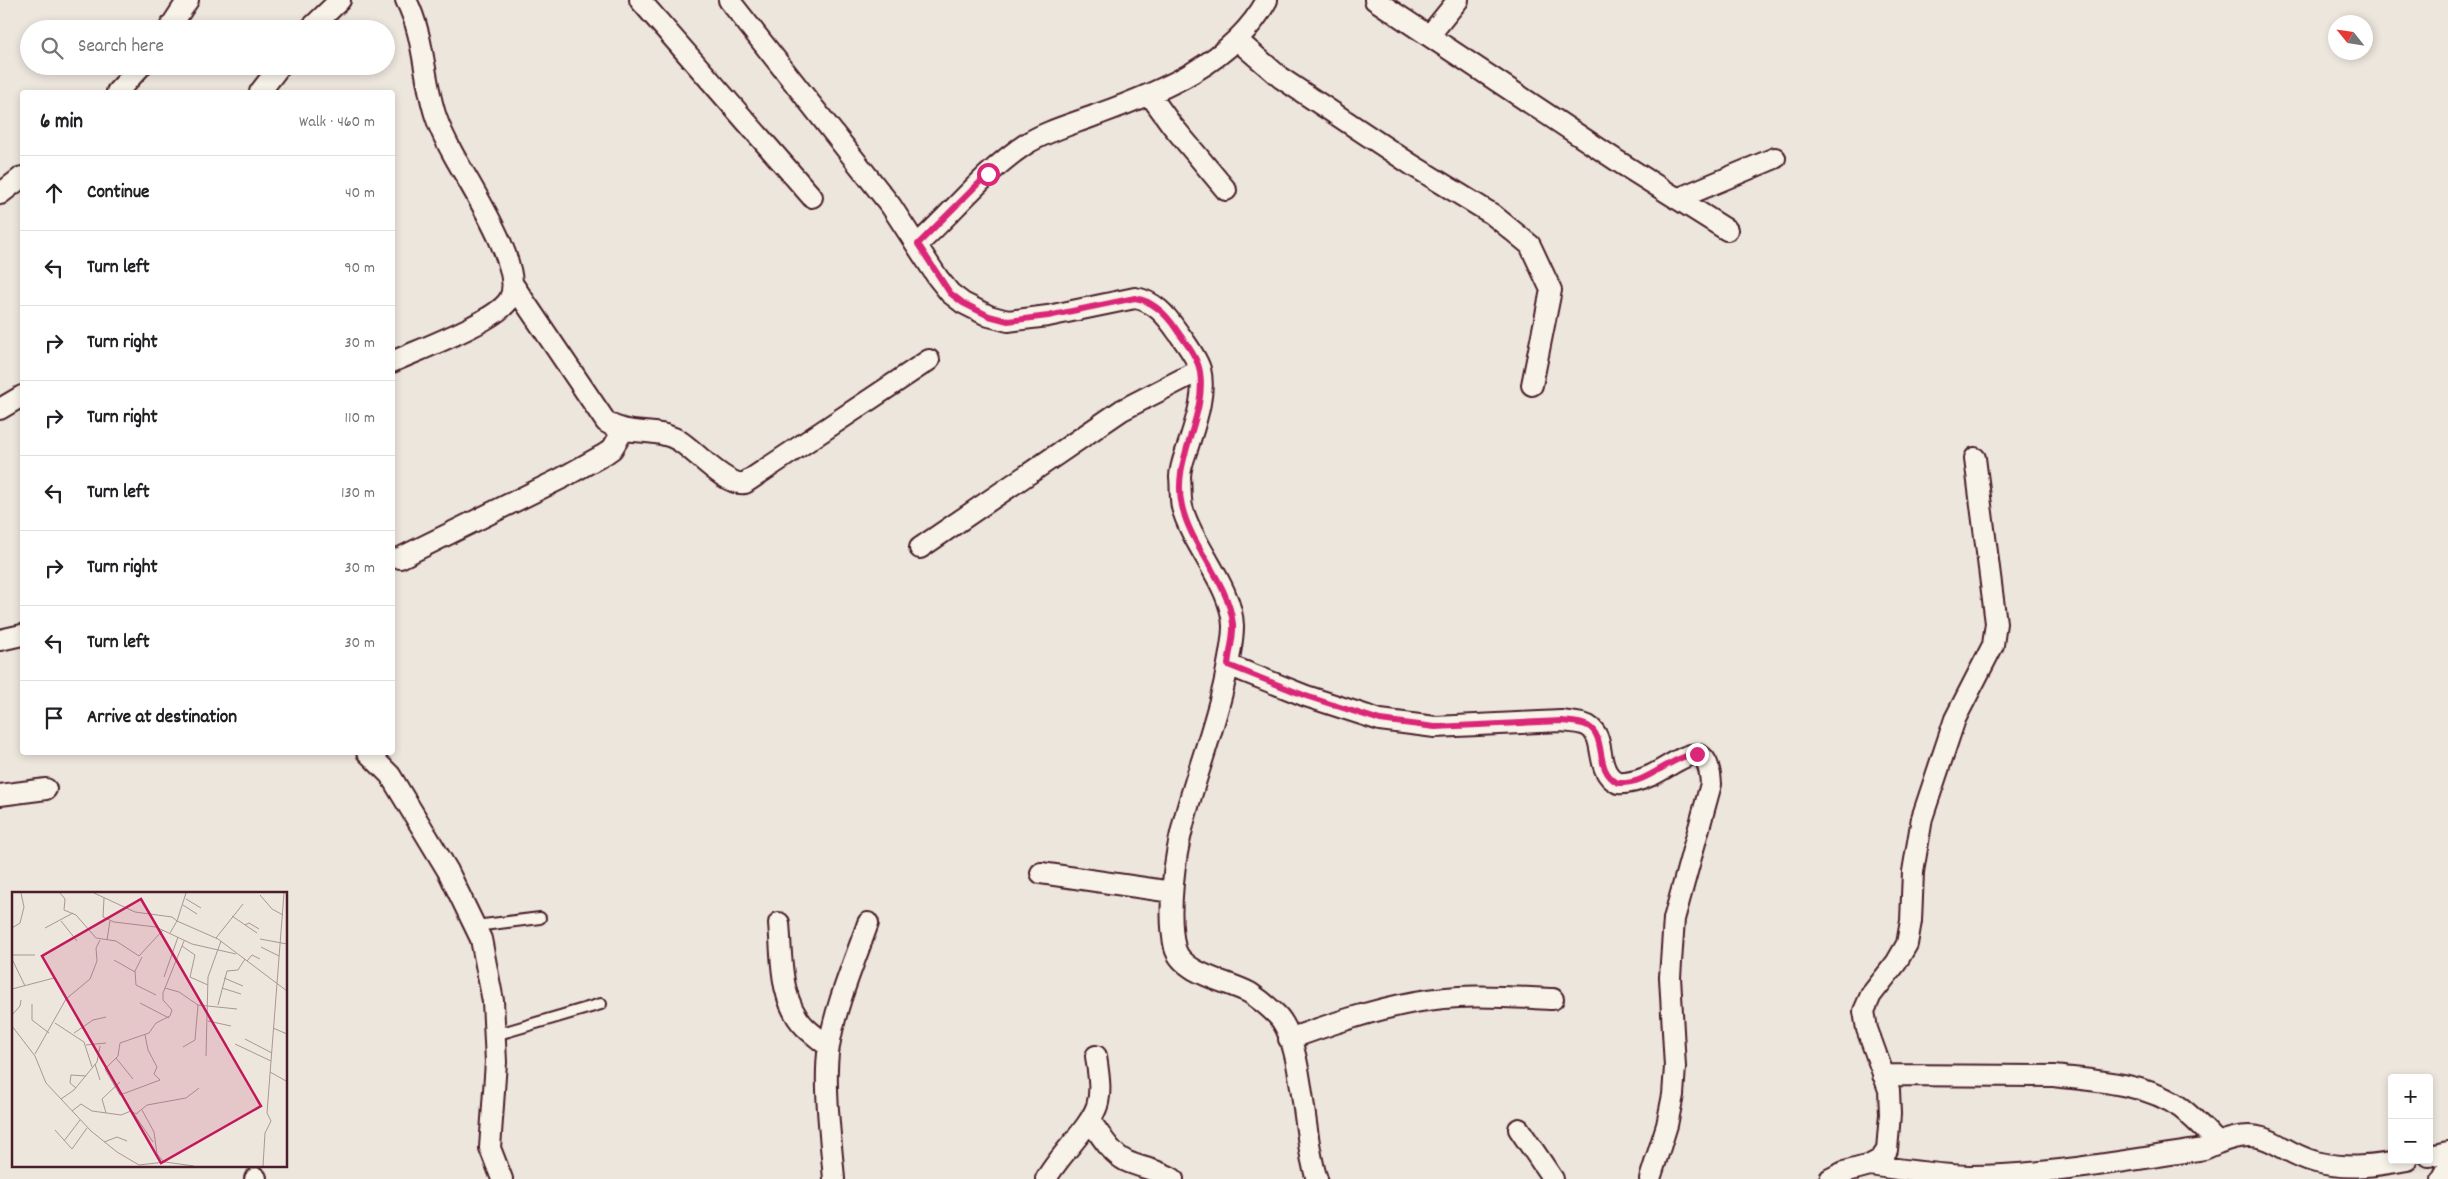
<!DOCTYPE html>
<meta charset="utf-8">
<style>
:root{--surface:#fff;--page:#f2f2f2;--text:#202124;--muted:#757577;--line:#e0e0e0}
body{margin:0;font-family:Dekko,sans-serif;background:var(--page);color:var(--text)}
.controls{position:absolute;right:15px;bottom:15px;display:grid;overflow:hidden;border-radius:5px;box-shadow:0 2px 8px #0003}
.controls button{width:45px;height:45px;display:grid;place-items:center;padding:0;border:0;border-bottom:1px solid var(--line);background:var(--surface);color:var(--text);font:25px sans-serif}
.compass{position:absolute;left:2328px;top:15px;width:45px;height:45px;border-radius:50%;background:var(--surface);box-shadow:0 2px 8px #0003;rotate:300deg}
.stop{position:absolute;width:15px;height:15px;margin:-11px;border:4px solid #db2777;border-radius:50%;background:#fff}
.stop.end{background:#db2777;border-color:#fff;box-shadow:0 1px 5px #0008}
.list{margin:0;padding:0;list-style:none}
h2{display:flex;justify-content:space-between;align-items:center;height:65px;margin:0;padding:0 20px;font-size:21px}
h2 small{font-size:16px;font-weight:400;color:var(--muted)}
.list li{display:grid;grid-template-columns:32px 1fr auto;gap:15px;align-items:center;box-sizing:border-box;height:75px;padding:0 20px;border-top:1px solid var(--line)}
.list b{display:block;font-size:19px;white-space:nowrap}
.list em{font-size:16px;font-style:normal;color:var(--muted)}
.icon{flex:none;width:28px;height:28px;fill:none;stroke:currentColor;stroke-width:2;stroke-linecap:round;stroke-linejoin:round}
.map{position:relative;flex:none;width:2448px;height:1179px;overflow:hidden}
.search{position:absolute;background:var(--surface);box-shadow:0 2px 8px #0003;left:20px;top:20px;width:375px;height:55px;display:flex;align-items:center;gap:12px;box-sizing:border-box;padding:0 18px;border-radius:28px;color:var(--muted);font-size:19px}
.panel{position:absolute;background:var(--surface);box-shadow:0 2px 8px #0003;left:20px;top:90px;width:375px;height:665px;border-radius:5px}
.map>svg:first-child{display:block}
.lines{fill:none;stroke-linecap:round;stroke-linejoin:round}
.service-casing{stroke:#4a1f2b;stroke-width:14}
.minor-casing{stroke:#4a1f2b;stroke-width:24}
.service{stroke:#f7f3e8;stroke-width:10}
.minor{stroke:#f7f3e8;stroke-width:20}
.route{stroke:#db2777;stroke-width:6}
.inset-road{fill:none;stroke:#ab9696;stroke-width:1}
.view{fill:#c2185b;fill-opacity:0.15;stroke:#c2185b;stroke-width:2.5}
.inset-edge{fill:none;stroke:#4a1f2b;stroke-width:2.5}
</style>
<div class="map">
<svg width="2448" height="1179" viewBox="0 0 2448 1179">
<rect width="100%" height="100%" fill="#ece6dd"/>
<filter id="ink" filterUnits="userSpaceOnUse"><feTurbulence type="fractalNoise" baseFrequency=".02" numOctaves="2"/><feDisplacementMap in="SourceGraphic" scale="10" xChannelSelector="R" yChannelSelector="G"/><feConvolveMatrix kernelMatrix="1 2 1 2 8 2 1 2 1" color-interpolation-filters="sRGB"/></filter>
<g filter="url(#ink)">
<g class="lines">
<!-- service casing -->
<g class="service-casing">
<path id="service" d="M475 926 540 918
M495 1035 601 1004"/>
</g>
<!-- minor casing -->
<g class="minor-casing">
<path id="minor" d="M640 0 812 197
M729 0 891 206 938 278 950 293 963 303 989 316 1008 321 1048 316 1135 298C1154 301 1166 315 1177 331 1185 342 1196 356 1200 369 1206 392 1196 421 1189 443 1186 453 1180 466 1180 477 1181 486 1180 497 1182 507 1192 545 1232 587 1233 626 1233 643 1228 663 1225 680 1210 749 1179 812 1173 883 1171 904 1170 927 1175 948 1182 974 1228 981 1250 993 1259 999 1269 1007 1277 1015 1305 1044 1302 1138 1317 1179
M1375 0 1619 162 1727 230
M169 29 188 0
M310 29 340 0
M1429 36 1458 0
M1237 40 1281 78 1412 165 1492 214 1530 245 1551 290 1532 385
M117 92 141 66
M260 92 280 66
M1150 95 1171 124 1226 190
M0 194 22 177
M1677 199 1775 158
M918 244C953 212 985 171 1026 144 1046 131 1073 124 1096 115 1160 92 1233 63 1267 0
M514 286 606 422C629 437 655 427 678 440 695 450 726 487 745 483L929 360
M392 362C418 350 495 322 509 300 527 270 467 181 452 152 446 141 440 129 436 117 423 79 425 37 406 0
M0 409 22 396
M920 548 1122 410 1200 370
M400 558 562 478 605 454 612 449 623 431
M0 640 22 635
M1228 665 1306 696 1380 720 1435 727 1561 721C1569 722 1580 722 1588 726 1608 738 1593 770 1618 783 1630 784 1641 780 1652 775 1679 762 1708 732 1711 784L1674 919 1670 977 1675 1067 1673 1095 1667 1125 1650 1179
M367 752 390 775 448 871 481 939 493 1001 496 1062 490 1148 502 1179
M0 795 46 789
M1041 873 1172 892
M779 923C782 956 779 1001 805 1027 812 1034 821 1040 829 1047
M1289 1039C1331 1024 1372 1010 1415 1002 1460 993 1508 997 1553 999
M1883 1075 2054 1076C2095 1081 2147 1083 2181 1108 2194 1118 2206 1131 2218 1143 2269 1123 2274 1151 2316 1162 2348 1170 2376 1166 2407 1160
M1090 1121C1101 1135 1110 1153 1126 1161 1141 1168 1159 1170 1173 1179
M1519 1129 1553 1179
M2429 1156 2448 1152
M1870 1165C1903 1170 1935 1175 1969 1176 2046 1176 2127 1160 2204 1149L2218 1143
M255 1179 256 1178
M834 1179C831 1141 823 1083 829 1046 836 1004 854 963 868 923
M1046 1179C1059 1155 1089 1129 1097 1106 1102 1090 1098 1072 1096 1056
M1830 1179 1844 1172 1870 1165 1881 1159 1887 1150 1890 1114 1889 1090 1867 1029 1864 1011 1871 995 1896 963 1907 944 1911 921 1913 872 1922 818 1955 719 1993 645 1996 623 1975 458
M2442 1179 2448 1168"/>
</g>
<!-- service -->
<use href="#service" class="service"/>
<!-- minor -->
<use href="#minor" class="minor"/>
</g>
</g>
<g class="lines" filter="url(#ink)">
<!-- route -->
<path class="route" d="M988 174 918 244 950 293 963 303 989 316 1008 321 1048 316 1135 298C1153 301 1166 314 1176 329 1184 341 1198 357 1200 372 1207 418 1171 460 1182 506 1191 548 1228 580 1233 624 1234 637 1229 653 1228 665L1306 696 1380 720 1435 727 1561 721C1569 722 1580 722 1588 726 1608 738 1593 770 1618 783 1649 785 1669 756 1697 754"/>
</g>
<!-- overview -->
<g transform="translate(12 892)">
<rect width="275" height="275" fill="#ece6dd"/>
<path class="inset-road" d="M48 1 53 7 52 18 64 23 84 46 104 49 127 64 151 38M82 1 123 20 160 25 165 29 158 41M174 1 165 29 206 47 275 99M248 3 260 17 271 23M92 6 91 25 102 30 144 35 180 52 224 62M174 7 189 16M171 13 185 22M220 24 245 41M49 29 65 49M233 33 237 31 247 37M0 36 8 31 12 15 9 1M33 36 61 21M204 46 231 12M248 47 275 52M95 48 98 29M170 54 183 63 178 85 196 93M249 55 267 64M0 63H23M130 65 123 79 124 93 144 103M0 67 13 94M102 68 123 80M235 69 240 63 248 67M152 85 166 45M212 86 231 94M153 96 167 100 186 113 225 117M210 96 229 102M0 97 42 86M128 111 157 126M20 112V128L37 141M206 113 215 79 226 78 233 67M0 123 8 114 9 108M196 129 219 134M43 131 72 150 80 175M0 134 23 164 34 191 79 239 105 260 127 273 153 270 182 274M261 136 275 142M62 141 81 128 94 125M133 143 136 158 145 175 142 182 148 188 108 203 93 177 106 164 108 151 137 141 144 131 158 124 160 118 151 108V101L172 49M233 147 260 161M223 152 259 169M74 153 94 151M171 155 183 148 186 113M23 162 54 107 78 87 85 69 84 56 88 48M194 164 196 85 209 49M104 166 121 187M83 172 88 188M258 180 274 189M64 196 58 191 59 183 74 184M49 207 62 198 85 170 88 154M130 218 142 240 145 262 152 270M60 219 69 212 80 219 109 223 119 219 124 222 135 213 174 206 187 196M94 221 90 207 108 190M122 222 141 250M43 238 60 257 75 236M52 249 68 228M92 250 105 245 115 249M251 274 253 241 259 229 255 221 272 1"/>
<path class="view" d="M129 7 249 214 149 271 30 64Z"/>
<rect width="275" height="275" class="inset-edge"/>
</g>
</svg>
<div class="controls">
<button>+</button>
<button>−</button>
</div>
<svg class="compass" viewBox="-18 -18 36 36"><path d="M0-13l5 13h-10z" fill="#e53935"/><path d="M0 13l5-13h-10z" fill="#757577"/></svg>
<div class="stop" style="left:988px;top:174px"></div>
<div class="stop end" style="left:1697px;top:754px"></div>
<div class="search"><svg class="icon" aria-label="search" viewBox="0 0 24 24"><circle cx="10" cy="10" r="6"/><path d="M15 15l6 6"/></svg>Search here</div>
<section class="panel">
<h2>6 min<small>Walk · 460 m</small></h2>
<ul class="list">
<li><svg class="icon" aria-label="ahead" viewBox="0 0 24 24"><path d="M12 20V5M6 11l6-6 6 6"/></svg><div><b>Continue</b></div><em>40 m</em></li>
<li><svg class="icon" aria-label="left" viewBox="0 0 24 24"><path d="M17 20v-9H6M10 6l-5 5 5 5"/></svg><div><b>Turn left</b></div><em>90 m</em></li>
<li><svg class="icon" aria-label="right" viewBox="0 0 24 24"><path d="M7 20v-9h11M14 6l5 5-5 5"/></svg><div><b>Turn right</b></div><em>30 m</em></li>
<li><svg class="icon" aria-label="right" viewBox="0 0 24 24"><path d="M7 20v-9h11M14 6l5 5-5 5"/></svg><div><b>Turn right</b></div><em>110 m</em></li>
<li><svg class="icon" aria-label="left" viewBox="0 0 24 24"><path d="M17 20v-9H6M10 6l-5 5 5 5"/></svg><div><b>Turn left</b></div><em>130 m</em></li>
<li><svg class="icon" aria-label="right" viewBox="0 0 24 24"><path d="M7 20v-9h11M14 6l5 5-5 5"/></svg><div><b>Turn right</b></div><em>30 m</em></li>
<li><svg class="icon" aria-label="left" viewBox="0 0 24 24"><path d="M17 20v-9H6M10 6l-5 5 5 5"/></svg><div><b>Turn left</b></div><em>30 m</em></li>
<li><svg class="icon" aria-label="arrive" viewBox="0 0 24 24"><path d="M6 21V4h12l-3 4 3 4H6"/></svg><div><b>Arrive at destination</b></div></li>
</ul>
</section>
</div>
